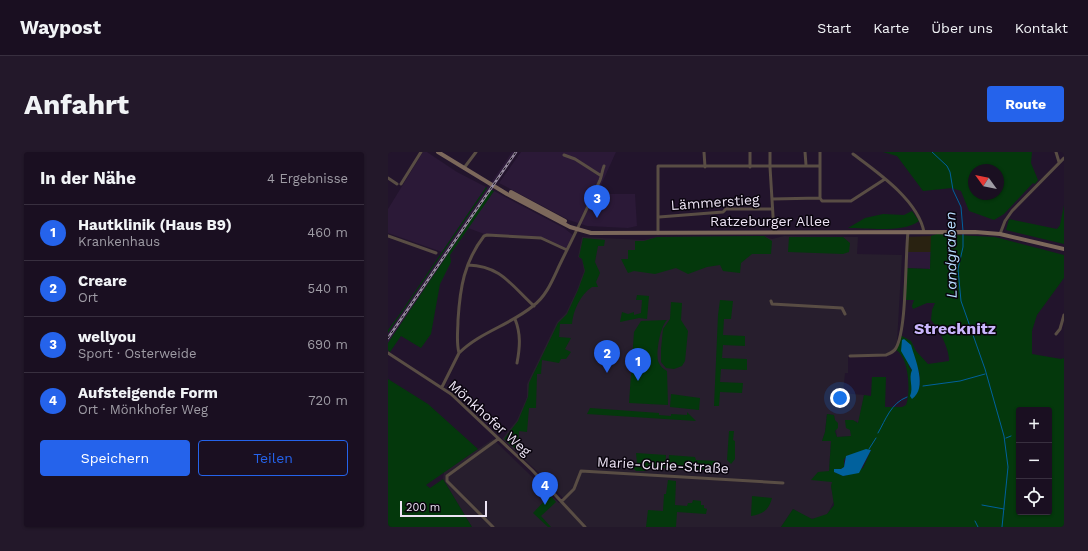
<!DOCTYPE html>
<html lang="de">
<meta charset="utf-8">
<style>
:root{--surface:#1a0f21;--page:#23182a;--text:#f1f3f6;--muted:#9f9ca5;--line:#382f3f;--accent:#2563eb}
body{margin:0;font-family:"Work Sans",sans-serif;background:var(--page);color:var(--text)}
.controls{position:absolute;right:12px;bottom:12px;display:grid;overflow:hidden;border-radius:4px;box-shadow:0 1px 3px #0004}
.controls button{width:36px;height:36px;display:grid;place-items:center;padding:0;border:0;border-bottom:1px solid var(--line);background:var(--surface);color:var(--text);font:20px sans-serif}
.compass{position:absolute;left:580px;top:12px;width:36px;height:36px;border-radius:50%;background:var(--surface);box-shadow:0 1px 3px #0004;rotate:303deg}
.scale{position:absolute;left:12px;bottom:10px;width:87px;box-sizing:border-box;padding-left:4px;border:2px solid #ece3f4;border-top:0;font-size:11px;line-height:14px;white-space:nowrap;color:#ece3f4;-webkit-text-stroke:3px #09040d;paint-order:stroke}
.you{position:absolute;left:452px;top:246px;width:14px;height:14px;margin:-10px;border:3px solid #fff;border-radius:50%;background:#1a73e8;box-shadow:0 0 0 6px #1a73e833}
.badge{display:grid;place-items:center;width:26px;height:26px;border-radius:50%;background:var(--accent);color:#fff;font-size:13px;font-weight:700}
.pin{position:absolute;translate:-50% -33px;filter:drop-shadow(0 1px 2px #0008)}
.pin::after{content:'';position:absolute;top:21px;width:14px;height:12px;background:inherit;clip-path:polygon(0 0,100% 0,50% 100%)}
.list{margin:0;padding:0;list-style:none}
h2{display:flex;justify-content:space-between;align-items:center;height:52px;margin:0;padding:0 16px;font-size:17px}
h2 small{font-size:13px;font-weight:400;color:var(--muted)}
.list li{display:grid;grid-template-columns:26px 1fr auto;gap:12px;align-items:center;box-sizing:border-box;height:56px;padding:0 16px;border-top:1px solid var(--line)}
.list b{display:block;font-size:15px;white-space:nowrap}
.list p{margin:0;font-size:13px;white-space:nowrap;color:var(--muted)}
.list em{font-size:13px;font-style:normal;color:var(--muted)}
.actions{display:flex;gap:8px;padding:12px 16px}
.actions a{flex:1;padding:9px 0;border:1px solid var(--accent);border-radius:4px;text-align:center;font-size:14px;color:var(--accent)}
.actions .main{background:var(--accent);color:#fff}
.icon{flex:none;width:22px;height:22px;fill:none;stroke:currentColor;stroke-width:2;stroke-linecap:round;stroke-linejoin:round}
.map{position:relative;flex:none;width:676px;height:375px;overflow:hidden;border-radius:4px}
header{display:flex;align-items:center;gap:24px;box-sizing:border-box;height:56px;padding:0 20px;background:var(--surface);border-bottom:1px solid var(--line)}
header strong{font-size:19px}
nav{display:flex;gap:22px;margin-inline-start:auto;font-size:14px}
.intro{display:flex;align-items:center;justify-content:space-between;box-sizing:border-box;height:96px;padding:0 24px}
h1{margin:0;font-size:28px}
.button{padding:10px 18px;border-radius:4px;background:var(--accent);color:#fff;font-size:14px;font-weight:700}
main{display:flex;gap:24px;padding:0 24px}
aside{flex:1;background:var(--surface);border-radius:4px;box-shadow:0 1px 3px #0004}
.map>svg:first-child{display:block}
.built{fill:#2b1937}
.industrial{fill:#292211}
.education{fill:#271e2d}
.green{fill:#04380c;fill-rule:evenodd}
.water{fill:#01619d}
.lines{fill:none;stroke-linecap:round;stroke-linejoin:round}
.stream{stroke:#01619d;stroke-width:1}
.street{stroke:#594d44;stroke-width:3}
.secondary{stroke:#7c685b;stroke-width:4}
.rail-casing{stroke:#968b9f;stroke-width:2.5}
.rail{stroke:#09040d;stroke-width:1;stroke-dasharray:3;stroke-linecap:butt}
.labels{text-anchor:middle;stroke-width:3;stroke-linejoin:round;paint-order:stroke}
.street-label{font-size:14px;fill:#ece3f4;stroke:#09040d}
.water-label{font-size:15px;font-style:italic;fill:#b8ddff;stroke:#09040d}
.quarter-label{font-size:16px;font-weight:bold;fill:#cab6fc;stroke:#09040d}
</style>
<header>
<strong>Waypost</strong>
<nav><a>Start</a><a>Karte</a><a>Über uns</a><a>Kontakt</a></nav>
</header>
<div class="intro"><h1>Anfahrt</h1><a class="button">Route</a></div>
<main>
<aside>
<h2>In der Nähe<small>4 Ergebnisse</small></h2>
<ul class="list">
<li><span class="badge">1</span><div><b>Hautklinik (Haus B9)</b><p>Krankenhaus</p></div><em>460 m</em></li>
<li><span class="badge">2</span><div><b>Creare</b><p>Ort</p></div><em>540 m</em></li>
<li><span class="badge">3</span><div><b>wellyou</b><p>Sport · Osterweide</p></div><em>690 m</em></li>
<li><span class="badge">4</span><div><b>Aufsteigende Form</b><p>Ort · Mönkhofer Weg</p></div><em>720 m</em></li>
</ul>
<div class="actions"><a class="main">Speichern</a><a>Teilen</a></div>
</aside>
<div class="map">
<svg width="676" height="375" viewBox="0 0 676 375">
<rect width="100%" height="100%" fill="#22142c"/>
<!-- built -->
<path class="built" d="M35 0H39L69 20 98 35 54 100 0 81V57Z
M124 0H130L0 191V181Z
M133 0H228L209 42H247L249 74 240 76 199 74 181 68 111 31Z
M106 39 176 76 186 84 179 98 156 87 99 83 80 76Z
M518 100H543L542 117 517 116Z"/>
<!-- industrial -->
<path class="industrial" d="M543 84V100H518L519 85Z"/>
<!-- education -->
<path class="education" d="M376 84 384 87 396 84 470 85 469 102 514 103 509 190 504 201 498 203 460 204V221H457L455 241 476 243 471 269 470 271 468 269 462 278 464 284 449 285 446 263 439 262 437 280 434 289H443L441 319 445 329 443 334 446 349 439 363 430 366 421 367 405 357 393 375H84L55 327 56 320 105 287 171 351 176 347 150 320 114 287 129 268 139 245V232L169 170 178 161 189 138 196 119 194 107 190 105 194 85 256 88 269 85Z"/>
<!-- green -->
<path class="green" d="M495 0H644L643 11 650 28 647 32 645 31 616 62 606 68 581 59 573 39 564 36 535 39 509 4ZM586 18H610V42H586Z
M98 35 99 36 0 181V178L11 163Z
M103 38 106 39 62 103 63 110 52 132 43 182 33 196 13 184 2 200 0 198V191Z
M676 53V92L618 78 621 67 669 77 672 73Z
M524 59 531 69C516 81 479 76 460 76L477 66 495 62 516 63Z
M549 82 607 85 676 103V126L649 163 644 179V202L673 207 676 206V375H393L405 357 424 367 439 362 446 353 443 334 444 330 423 328 430 320 441 319 443 289H434L437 280 439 262 446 263 447 268 450 271V276L447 279 449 285 463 284 462 278 458 276 457 268H465L470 271 476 243 483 244 484 225H498L497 255H514L518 253C523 240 521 205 508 198L512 183 523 189 528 199 540 212 561 209C562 198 550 175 543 168L544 158 547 151H539L525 157 524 154 526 148H515L517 116 542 117 543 84ZM520 208H526C531 217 533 225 531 236L522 244C526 236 523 227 524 218L521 215ZM631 258H661V360H631ZM483 298 475 316 456 324 446 320 447 317H453L456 315V307L462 303Z
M376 84 384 89 383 102H364L353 111 352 121 335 119 332 113 319 115 300 122 288 116 267 122 246 119 240 121 233 107H240V98H247V89H256L269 85Z
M401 85H455L462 91 461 100 455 102 400 100Z
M195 86 217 88 216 94H210L207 110 212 121 208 130 210 135H204C192 143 185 159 184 172H172L171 185 183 186 177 197 183 200 178 207H173L171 211 154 208 153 222H149L148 256H141L139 280 131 279 130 299 116 287 130 269 140 245 141 231 170 171 179 162 190 138 197 119 194 107 191 105Z
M249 143 261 144 259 167 251 166 232 170 234 160 240 162 246 160V163L253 161 254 148H248Z
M332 148 345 149 343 167H336L335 183 357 184V194L335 193 334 206 359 207V218L333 217 332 230 355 231 354 241 332 240 331 254H326L330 163Z
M283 150 294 151 293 168 300 179 297 209 294 214 286 217 278 216 273 210V197L275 177 282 167Z
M279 168C272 175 268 200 270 209 272 214 275 217 279 219L280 253 241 251 246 180 253 169Z
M0 227 40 252 90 297 38 333 42 336 55 327 84 375H0Z
M283 242 312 246 311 258 282 255Z
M202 256 271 261V263L283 264V262L299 263V260L308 269 199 262Z
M341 279H346L345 288 347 289V307L343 312 339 308Z
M248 301 278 303 277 316 262 315 257 319H248L246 317V311H249Z
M281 303 307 305 308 308 329 309 331 312 326 319 310 317 307 319 280 316Z
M280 328 288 329 287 353 299 354 300 351H304L305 348 313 349V353H316V356L319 357 318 362 289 360 288 375H258L260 358 275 359 276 342H278Z
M162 343 168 350 153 364 163 375H160L145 361Z
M364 344 384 346C381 358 375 362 363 364Z"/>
<!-- water -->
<path class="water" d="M516 187 523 193C527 207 540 236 524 247L522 244C526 235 520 227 524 218L513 199 514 188Z
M478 297 483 298 471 321 455 324 446 320V317H453L456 315 458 304Z"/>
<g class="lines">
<!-- stream -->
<path class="stream" d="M544 0 559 14 562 20 565 38 573 55 575 79
M575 82V95L570 117 573 149 597 217 616 284 620 315 614 375
M535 234 572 229 597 222
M490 281C498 267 503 251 519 245
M618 286 623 284
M481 297 488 286
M594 353 616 357
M587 369 590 375"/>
<!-- street -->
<path class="street" d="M316 0 317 15
M362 0V15
M382 0V14
M417 0 418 13
M432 0V46
M668 0 671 10
M465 2C489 20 530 48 536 80
M176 3 187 7 212 23
M382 15 386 80
M76 16 88 0
M0 26 9 32
M13 32 33 0
M384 47 432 46 434 49H463L497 27
M271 65 335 60 338 57H384
M270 81V14H432
M612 82 617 69 624 59 676 6
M0 84 48 101
M80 113C113 114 123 133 146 154
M383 149 384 152 454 156 457 162
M127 167C133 182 132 195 129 211
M668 182 672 177 676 163
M0 201 63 242 144 318 197 375
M71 201C68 190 70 179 70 168 72 136 76 110 96 84L99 83 153 86 179 98
M462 204 498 203C503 201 506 200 508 196 519 177 517 106 520 80
M54 235 71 201C92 180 122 173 145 154 160 143 166 124 174 108 187 82 200 55 212 28 214 23 214 19 216 14
M174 349 186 337 193 319 395 331
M105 375 59 329V324L110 287"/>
<!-- secondary -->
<path class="secondary" d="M50 0 119 42 182 75 203 81 587 80 612 82 676 97
M123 40 177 69"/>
<!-- rail casing -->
<g class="rail-casing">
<path id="rail" d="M0 186 128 0"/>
</g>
<!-- rail -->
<use href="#rail" class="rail"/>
</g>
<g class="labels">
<!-- street labels -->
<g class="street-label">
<text transform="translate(327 50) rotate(-4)" y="5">Lämmerstieg</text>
<text x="382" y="74">Ratzeburger Allee</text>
<text transform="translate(102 266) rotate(42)" y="5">Mönkhofer Weg</text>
<text transform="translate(275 313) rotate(3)" y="5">Marie-Curie-Straße</text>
</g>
<!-- water labels -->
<g class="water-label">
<text transform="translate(563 103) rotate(-91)" y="5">Landgraben</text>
</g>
<!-- quarter labels -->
<g class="quarter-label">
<text x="567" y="182">Strecknitz</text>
</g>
</g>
</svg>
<div class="controls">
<button>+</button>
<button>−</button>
<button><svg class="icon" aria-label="locate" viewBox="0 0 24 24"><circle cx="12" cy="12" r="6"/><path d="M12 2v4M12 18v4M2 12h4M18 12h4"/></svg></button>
</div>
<svg class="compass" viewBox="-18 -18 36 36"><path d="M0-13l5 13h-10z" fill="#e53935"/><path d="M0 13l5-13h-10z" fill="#9f9ca5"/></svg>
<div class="scale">200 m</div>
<div class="you"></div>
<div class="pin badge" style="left:250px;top:229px">1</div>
<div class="pin badge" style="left:219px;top:221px">2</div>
<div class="pin badge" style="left:209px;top:66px">3</div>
<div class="pin badge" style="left:157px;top:353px">4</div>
</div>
</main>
